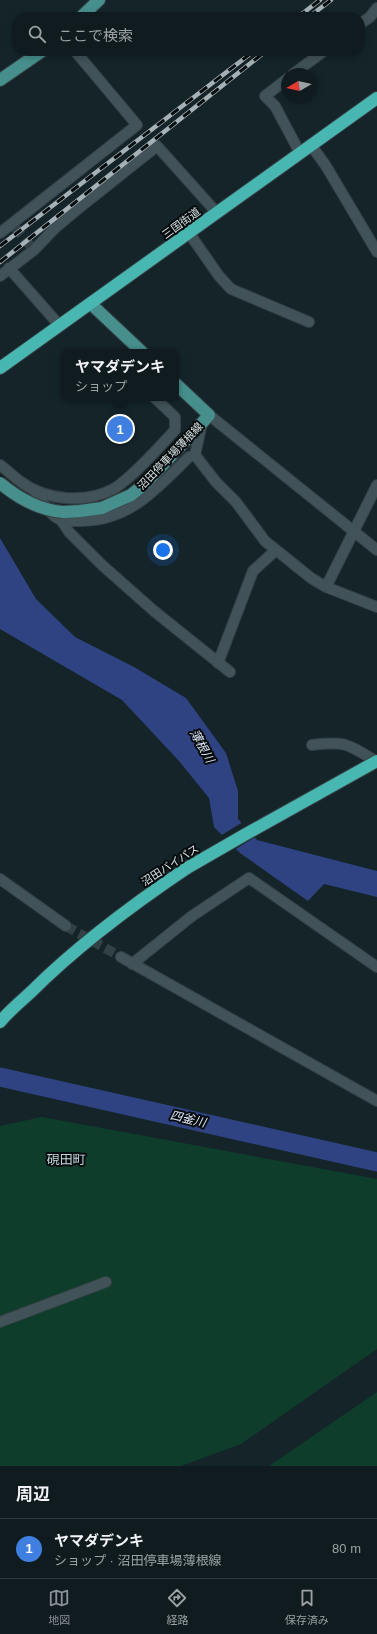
<!DOCTYPE html>
<html lang="ja">
<meta charset="utf-8">
<style>
:root{--surface:#0f1b1f;--page:#182428;--text:#f1f3f6;--muted:#9ba1a4;--line:#2f393d;--accent:#8c9099}
body{margin:0;font-family:Helvetica,"Noto Sans JP",sans-serif;background:var(--page);color:var(--text)}
.compass{position:absolute;left:281px;top:68px;width:36px;height:36px;border-radius:50%;background:var(--surface);box-shadow:0 2px 6px #0003;rotate:261deg}
.you{position:absolute;left:163px;top:550px;width:14px;height:14px;margin:-10px;border:3px solid #fff;border-radius:50%;background:#1a73e8;box-shadow:0 0 0 6px #1a73e833}
.badge{display:grid;place-items:center;width:26px;height:26px;border-radius:50%;background:var(--accent);color:#fff;font-size:13px;font-weight:700}
.pin{position:absolute;translate:-50% -50%;border:2px solid #fff;box-shadow:0 1px 4px #0006}
.popup{position:absolute;left:61px;top:349px;width:118px;height:52px;box-sizing:border-box;display:grid;place-content:center;border-radius:8px;background:var(--surface);filter:drop-shadow(0 1px 3px #0005);font-size:13px;white-space:nowrap;color:var(--muted)}
.popup b{font-size:15px;color:var(--text)}
.popup::after{content:'';position:absolute;left:50%;top:100%;margin-left:-8px;border:8px solid transparent;border-top-color:var(--surface)}
.list{margin:0;padding:0;list-style:none}
h2{display:flex;justify-content:space-between;align-items:center;height:52px;margin:0;padding:0 16px;font-size:17px}
h2 small{font-size:13px;font-weight:400;color:var(--muted)}
.list li{display:grid;grid-template-columns:26px 1fr auto;gap:12px;align-items:center;box-sizing:border-box;height:60px;padding:0 16px;border-top:1px solid var(--line)}
.list b{display:block;font-size:15px;white-space:nowrap}
.list p{margin:0;font-size:13px;white-space:nowrap;color:var(--muted)}
.list em{font-size:13px;font-style:normal;color:var(--muted)}
.icon{flex:none;width:22px;height:22px;fill:none;stroke:currentColor;stroke-width:2;stroke-linecap:round;stroke-linejoin:round}
.map{position:relative;flex:none;width:377px;height:1466px;overflow:hidden}
.search{position:absolute;background:var(--surface);box-shadow:0 2px 6px #0003;left:12px;right:12px;top:12px;height:44px;display:flex;align-items:center;gap:10px;box-sizing:border-box;padding:0 14px;border-radius:16px;color:var(--muted);font-size:15px}
.sheet{height:112px;background:var(--surface)}
nav{display:flex;justify-content:space-around;align-items:center;box-sizing:border-box;height:56px;border-top:1px solid var(--line);background:var(--surface);font-size:11px;color:var(--muted)}
nav a{display:grid;justify-items:center;gap:2px}
nav .on{color:var(--accent)}
.map>svg:first-child{display:block}
.green{fill:#0f3d2b}
.water{fill:#2f4382}
.pier{fill:#142429}
.lines{fill:none;stroke-linecap:round;stroke-linejoin:round}
.river{stroke:#2f4382;stroke-width:19}
.minor-tunnel{stroke:#324145;stroke-width:10;stroke-dasharray:10 5;stroke-linecap:butt}
.minor-casing{stroke:#354044;stroke-width:12}
.major-casing{stroke:#354044;stroke-width:14}
.highway-casing{stroke:#354044;stroke-width:14}
.minor{stroke:#415358;stroke-width:10}
.major{stroke:#468f8d;stroke-width:12}
.highway{stroke:#49b7b1;stroke-width:12}
.rail-casing{stroke:#a5b1b4;stroke-width:4.5}
.rail{stroke:#060c0e;stroke-width:3;stroke-dasharray:9;stroke-linecap:butt}
.major-bridge-casing{stroke:#354044;stroke-width:14;stroke-linecap:butt}
.highway-bridge-casing{stroke:#354044;stroke-width:14;stroke-linecap:butt}
.major-bridge{stroke:#468f8d;stroke-width:12}
.highway-bridge{stroke:#49b7b1;stroke-width:12}
.labels{text-anchor:middle;stroke-width:4;stroke-linejoin:round;paint-order:stroke}
.street-label{font-size:11px;fill:#d9e3e6;stroke:#060c0e}
.water-label{font-size:12px;font-style:italic;fill:#dce4f7;stroke:#060c0e}
.quarter-label{font-size:13px;fill:#c2d6dc;stroke:#060c0e}
</style>
<div class="map">
<svg width="377" height="1466" viewBox="0 0 377 1466">
<rect width="100%" height="100%" fill="#142429"/>
<!-- green -->
<path class="green" d="M42 1117 377 1179V1349L241 1444 181 1466H0V1126Z
M377 1392V1466H269Z"/>
<!-- water -->
<path class="water" d="M0 538 36 599 75 637 134 667 186 698 226 753 238 791V819L257 840 377 871V897L324 884 308 901 240 853 214 827 209 798 179 761 122 700 0 629Z"/>
<!-- pier -->
<path class="pier" d="M243 822 257 836 234 850 220 836Z"/>
<g class="lines">
<!-- river -->
<path class="river" d="M0 1077 377 1162"/>
<!-- minor-tunnel -->
<path class="minor-tunnel" d="M15 227 32 248
M66 926 121 957"/>
<!-- minor casing -->
<g class="minor-casing">
<path id="minor" d="M360 24 370 17 377 8
M293 74 324 51
M287 79 265 96 275 106 300 153
M311 145 326 166 377 252
M0 233 137 125 75 51
M189 233 219 276 231 289 309 322
M9 268 60 326
M0 276 34 250 54 229 84 204 157 146 217 213
M209 415 377 550
M202 423 195 455 216 482 236 502 265 541 311 578 326 587 377 607
M0 465C7 470 14 477 21 482 47 501 87 504 115 488 134 476 159 447 175 430V417L155 398
M34 490C39 497 49 514 57 518 63 522 74 521 81 521 130 521 157 488 189 457L195 455
M61 520 69 532 102 565 154 611 230 672
M326 587 377 485
M218 663 253 571 276 550
M312 745C346 741 348 744 377 762
M0 879 66 926
M121 957 377 1101
M132 964 192 916 249 878 377 967
M0 1322 106 1282"/>
</g>
<!-- major casing -->
<g class="major-casing">
<path id="major" d="M81 17 99 0
M0 80 42 51
M91 304 142 352
M63 512 80 511 102 508 131 495 146 483 202 423 209 415 176 384"/>
</g>
<!-- highway casing -->
<g class="highway-casing">
<path id="highway" d="M0 368 377 98
M0 1022C9 1011 20 1002 31 992 78 945 132 905 187 868"/>
</g>
<!-- minor -->
<use href="#minor" class="minor"/>
<!-- major -->
<use href="#major" class="major"/>
<!-- highway -->
<use href="#highway" class="highway"/>
<!-- rail casing -->
<g class="rail-casing">
<path id="rail" d="M298 17 320 0
M309 17 331 0
M0 246 254 51
M0 262 266 51"/>
</g>
<!-- rail -->
<use href="#rail" class="rail"/>
<!-- major-bridge casing -->
<g class="major-bridge-casing">
<path id="major-bridge" d="M0 483C18 498 39 510 63 512"/>
</g>
<!-- highway-bridge casing -->
<g class="highway-bridge-casing">
<path id="highway-bridge" d="M187 868 246 834 377 761"/>
</g>
<!-- major-bridge -->
<use href="#major-bridge" class="major-bridge"/>
<!-- highway-bridge -->
<use href="#highway-bridge" class="highway-bridge"/>
</g>
<g class="labels">
<!-- street labels -->
<g class="street-label">
<text transform="translate(181 223) rotate(-36)" y="4">三国街道</text>
<text transform="translate(170 456) rotate(-46)" y="4">沼田停車場薄根線</text>
<text transform="translate(170 865) rotate(-33)" y="4">沼田バイパス</text>
</g>
<!-- water labels -->
<g class="water-label">
<text transform="translate(202 746) rotate(61)" y="4">薄根川</text>
<text transform="translate(188 1119) rotate(13)" y="4">四釜川</text>
</g>
<!-- quarter labels -->
<g class="quarter-label">
<text x="66" y="1164">硯田町</text>
</g>
</g>
</svg>
<svg class="compass" viewBox="-18 -18 36 36"><path d="M0-13l5 13h-10z" fill="#e53935"/><path d="M0 13l5-13h-10z" fill="#9ba1a4"/></svg>
<div class="you"></div>
<div class="pin badge" style="left:120px;top:429px;background:#3f7fe0">1</div>
<div class="popup"><b>ヤマダデンキ</b>ショップ</div>
<div class="search"><svg class="icon" aria-label="search" viewBox="0 0 24 24"><circle cx="10" cy="10" r="6"/><path d="M15 15l6 6"/></svg>ここで検索</div>
</div>
<section class="sheet">
<h2>周辺<small></small></h2>
<ul class="list">
<li><span class="badge" style="background:#3f7fe0">1</span><div><b>ヤマダデンキ</b><p>ショップ · 沼田停車場薄根線</p></div><em>80 m</em></li>
</ul>
</section>
<nav>
<a class="on"><svg class="icon" aria-label="map" viewBox="0 0 24 24"><path d="M3 6l6-2 6 2 6-2v14l-6 2-6-2-6 2zM9 4v14M15 6v14"/></svg>地図</a>
<a><svg class="icon" aria-label="directions" viewBox="0 0 24 24"><path d="M12 3l9 9-9 9-9-9zM9 14v-3h6M13 9l2 2-2 2"/></svg>経路</a>
<a><svg class="icon" aria-label="saved" viewBox="0 0 24 24"><path d="M7 4h10v16l-5-4-5 4z"/></svg>保存済み</a>
</nav>
